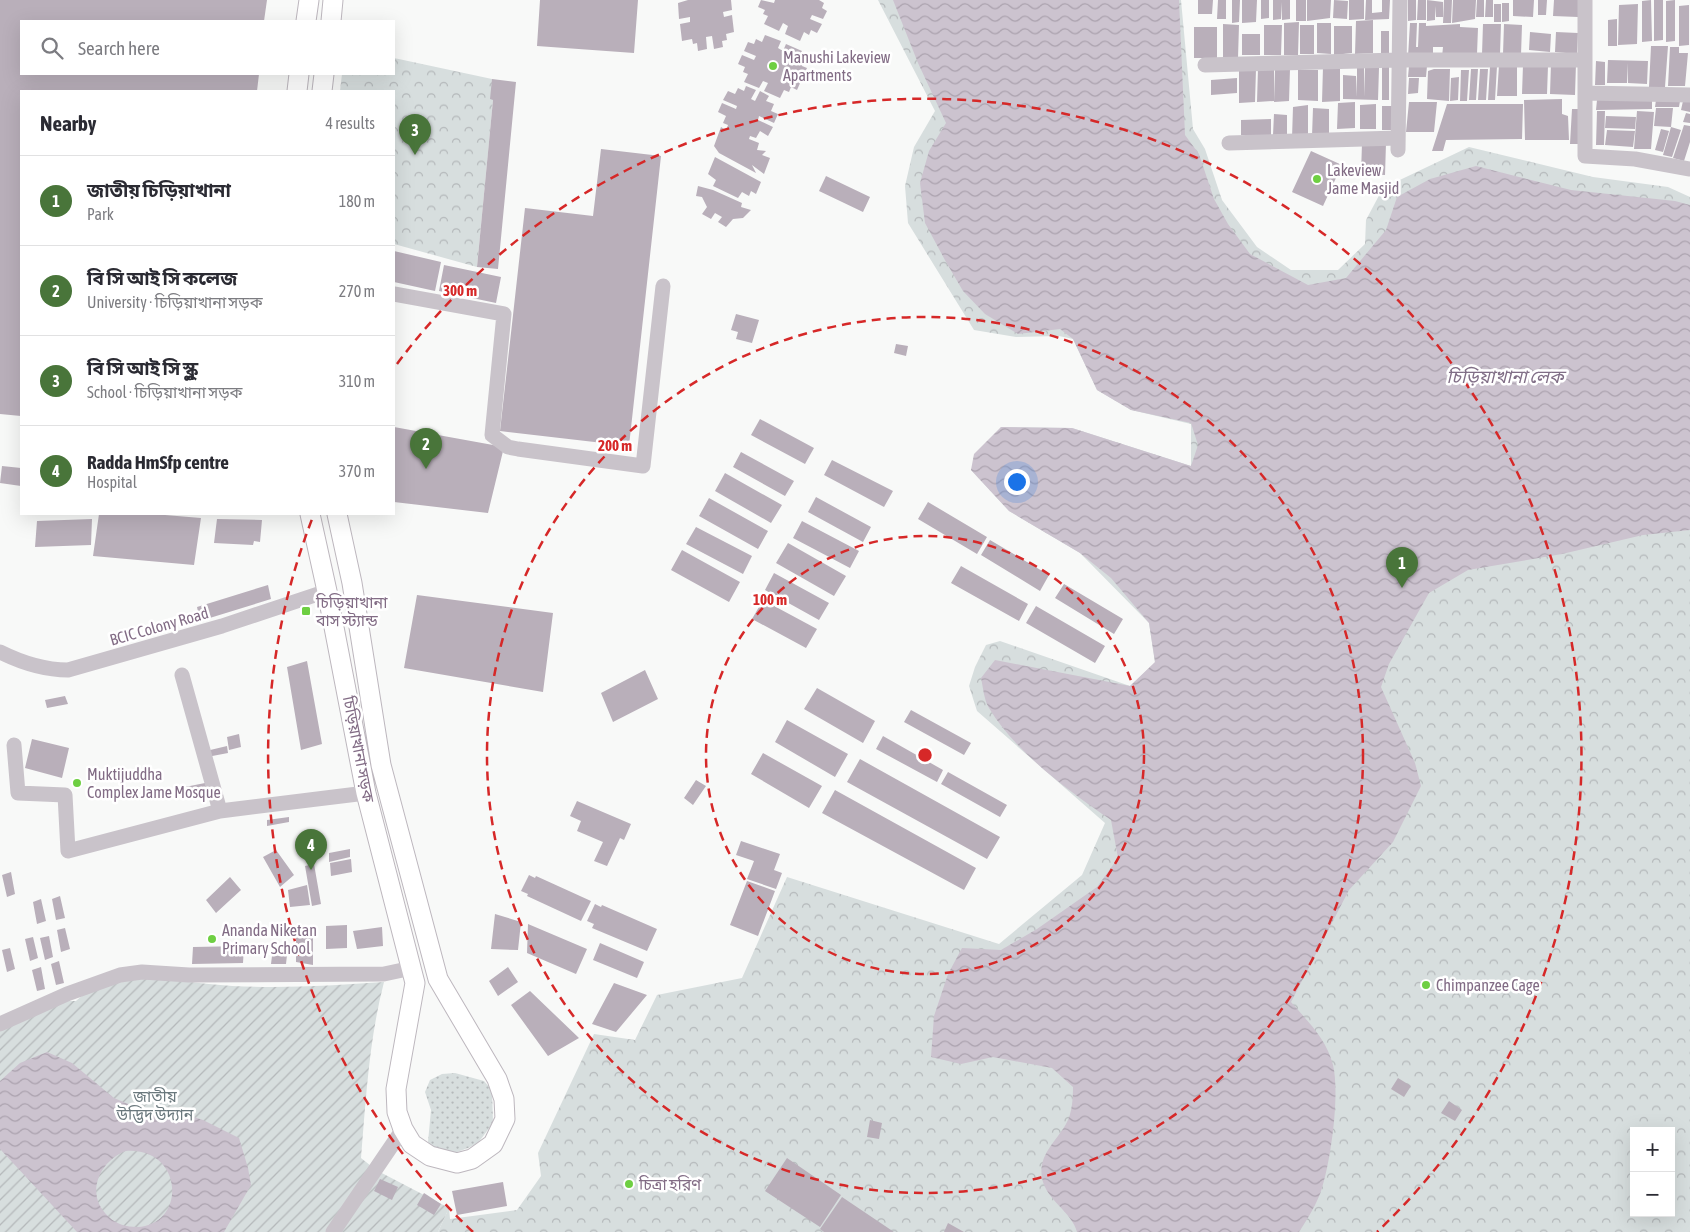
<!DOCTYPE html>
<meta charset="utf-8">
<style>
:root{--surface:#fff;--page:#f7f7f7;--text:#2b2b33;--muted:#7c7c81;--line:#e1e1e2;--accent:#49753a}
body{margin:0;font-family:"Asap Condensed","Noto Sans Bengali",sans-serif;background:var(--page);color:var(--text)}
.controls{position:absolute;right:15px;bottom:15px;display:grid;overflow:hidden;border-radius:0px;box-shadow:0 5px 20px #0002}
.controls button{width:45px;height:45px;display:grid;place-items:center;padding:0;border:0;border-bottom:1px solid var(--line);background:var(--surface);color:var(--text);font:25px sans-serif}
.you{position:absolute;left:1016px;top:481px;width:18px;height:18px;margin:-12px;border:4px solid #fff;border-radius:50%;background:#1a73e8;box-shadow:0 0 0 8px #1a73e833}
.badge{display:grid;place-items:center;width:32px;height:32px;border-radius:50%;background:var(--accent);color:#fff;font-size:16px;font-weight:700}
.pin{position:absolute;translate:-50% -41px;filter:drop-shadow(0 1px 2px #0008)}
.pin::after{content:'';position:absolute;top:26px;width:18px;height:15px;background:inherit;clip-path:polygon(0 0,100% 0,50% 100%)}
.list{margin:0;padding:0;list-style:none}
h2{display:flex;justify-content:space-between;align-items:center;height:65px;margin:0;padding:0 20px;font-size:21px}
h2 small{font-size:16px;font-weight:400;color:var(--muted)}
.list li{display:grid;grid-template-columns:32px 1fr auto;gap:15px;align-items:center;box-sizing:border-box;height:90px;padding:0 20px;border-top:1px solid var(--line)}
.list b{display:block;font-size:19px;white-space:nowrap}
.list p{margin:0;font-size:16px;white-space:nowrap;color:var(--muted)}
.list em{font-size:16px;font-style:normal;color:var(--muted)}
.icon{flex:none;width:28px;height:28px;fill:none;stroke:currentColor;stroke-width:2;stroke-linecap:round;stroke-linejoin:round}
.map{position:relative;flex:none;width:1690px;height:1232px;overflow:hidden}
.search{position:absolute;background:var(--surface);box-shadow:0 5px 20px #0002;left:20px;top:20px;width:375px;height:55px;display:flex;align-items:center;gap:12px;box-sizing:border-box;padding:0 18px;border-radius:0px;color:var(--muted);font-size:19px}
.panel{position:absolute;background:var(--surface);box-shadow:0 5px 20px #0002;left:20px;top:90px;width:375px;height:425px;border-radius:0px}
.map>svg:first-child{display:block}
.grass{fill:url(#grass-dots)}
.park{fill:url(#park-crowns);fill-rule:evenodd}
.garden{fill:url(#garden-furrows)}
.water{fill:url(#water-waves);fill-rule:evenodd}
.building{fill:#b9afba}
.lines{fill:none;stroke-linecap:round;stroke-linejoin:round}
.major-casing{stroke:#bdb7be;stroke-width:21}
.minor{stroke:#c9c3ca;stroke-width:15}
.major{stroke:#fff;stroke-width:19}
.ring{fill:none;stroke:#d62828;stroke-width:2.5;stroke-dasharray:9 6}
.poi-dot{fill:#6ecf42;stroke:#fff;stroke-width:2}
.labels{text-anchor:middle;stroke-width:5;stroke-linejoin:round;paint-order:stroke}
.poi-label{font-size:16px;fill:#826c85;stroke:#fff;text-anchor:start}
.street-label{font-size:16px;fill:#826c85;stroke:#fff}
.park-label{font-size:16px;fill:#6a787d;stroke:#fff}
.water-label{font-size:18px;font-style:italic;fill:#806e86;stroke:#fff}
.centre{fill:#d62828;stroke:#fff;stroke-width:2.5}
.ring-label{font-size:15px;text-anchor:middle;font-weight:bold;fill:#d62828;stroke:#fff;stroke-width:5;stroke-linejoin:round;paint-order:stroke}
</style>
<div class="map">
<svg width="1690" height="1232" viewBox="0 0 1690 1232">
<defs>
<pattern id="grass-dots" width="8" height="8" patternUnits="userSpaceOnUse" patternTransform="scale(1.25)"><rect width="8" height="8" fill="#d7dede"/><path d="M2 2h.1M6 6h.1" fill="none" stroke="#b4b8ba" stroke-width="1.8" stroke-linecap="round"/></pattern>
<pattern id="park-crowns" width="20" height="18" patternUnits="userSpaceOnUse" patternTransform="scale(1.25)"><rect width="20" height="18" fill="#d7dede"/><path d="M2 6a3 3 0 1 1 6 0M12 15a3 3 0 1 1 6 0" fill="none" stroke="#b4b8ba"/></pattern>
<pattern id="garden-furrows" width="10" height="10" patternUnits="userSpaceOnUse" patternTransform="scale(1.25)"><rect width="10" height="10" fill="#d7dede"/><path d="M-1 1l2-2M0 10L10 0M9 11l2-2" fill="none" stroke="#b4b8ba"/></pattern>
<pattern id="water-waves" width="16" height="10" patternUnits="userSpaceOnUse" patternTransform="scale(1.25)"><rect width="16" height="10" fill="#ccc3cf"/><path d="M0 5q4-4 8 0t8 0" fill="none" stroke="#aba2ae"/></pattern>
</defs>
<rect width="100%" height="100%" fill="#f8f9f8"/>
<!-- grass -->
<path class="grass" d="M455 1073 484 1081 492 1090 493 1123 478 1143 468 1148 452 1154 434 1150 428 1142 431 1110 425 1092 430 1080 442 1074Z"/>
<!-- park -->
<path class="park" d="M878 0H1181L1193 129 1205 149 1222 200 1257 247 1291 270H1338L1365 244 1366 220 1383 188 1469 147 1593 177 1668 187 1690 197V1232H438L449 1208 450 1219 517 1210 541 1176 538 1153 594 1034 635 1040 657 995 742 978 787 877 999 944 1082 875 1105 823 977 711 969 686 975 667 986 645 1000 641 1130 686 1155 663 1149 623 1080 553 1009 511 971 470 1001 427 1072 428 1191 466V424L1131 410 1097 390 1073 339 1059 336 1016 337 974 330 908 223 905 186 914 147 935 111ZM1634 1131H1671V1213H1634Z
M394 58 492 79 493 100 477 267 394 244V91H340L342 74H394Z"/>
<!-- garden -->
<path class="garden" d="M162 977C234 992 311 987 384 982 369 1040 366 1098 361 1158L376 1170 449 1208 438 1232H0V1029L62 1001H76C96 982 136 979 162 977Z"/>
<!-- water -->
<path class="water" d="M893 0H1179L1185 135 1199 154 1214 199 1228 224 1250 254 1308 285 1346 278 1386 230 1397 197 1430 179 1476 166 1571 190 1675 201 1690 205V530L1643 535 1562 554 1468 570 1429 593 1389 664 1381 687 1415 763 1421 786 1393 842 1349 890 1291 1002C1308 1022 1326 1038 1333 1065 1340 1094 1331 1159 1322 1188 1318 1202 1307 1220 1299 1232H1077C1072 1212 1046 1200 1042 1178 1038 1155 1055 1143 1066 1124 1072 1114 1073 1099 1073 1087L1052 1068 993 1057 961 1064 931 1057 934 1016 948 974 962 948 1001 950 1037 929 1097 887 1118 858 1111 820C1069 791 1016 753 989 708 984 700 983 687 981 678L995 660 1130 686 1155 662 1149 623 1111 578 1080 553 1009 511 971 470 974 454 1001 427 1072 428 1191 466 1198 445 1191 423 1131 410 1097 390 1073 339 1060 329 1018 334 985 314 963 291 946 262 925 223 920 183 929 151 946 123 918 63Z
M47 1052 72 1063 114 1098 140 1109 172 1110 203 1120 239 1138 248 1168 251 1185 224 1232H77L0 1149V1081L20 1063ZM126 1151C183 1147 188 1224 137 1227 127 1227 116 1224 109 1217 84 1195 99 1161 126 1151Z"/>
<!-- building -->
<path class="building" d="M0 0H267L264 21H21V74H259L257 91H21V416L0 414Z
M540 0H638L634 53 537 46Z
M688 0H731L732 10 723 12 724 17 732 15 734 32 726 34 727 40 722 41 723 47 714 49 712 36 706 37 707 49 698 51 697 43 693 44 692 39 682 41 680 24 690 22V17L679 19 678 3Z
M761 0 774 3 775 0H819L824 3 822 8 827 11 823 19 812 15 810 19 822 24 817 33 811 30 809 35 804 32 800 41 785 34 788 26 783 23 779 31 764 24 768 16 763 14 765 10 758 7Z
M1198 0H1213L1212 14H1198Z
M1218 0H1226V19H1217Z
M1232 0H1240L1239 22 1232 23Z
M1242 0H1257L1256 22 1242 23Z
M1261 0H1269V18L1261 19Z
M1273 0H1290V19L1282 20V2L1281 19 1273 20Z
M1296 0H1306V21H1296Z
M1307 0H1318V12V0H1331L1330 18 1307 21Z
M1334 0 1348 1 1347 19 1333 18Z
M1349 0H1364V19L1349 20Z
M1366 0H1372V13L1382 12V0H1390L1389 19 1365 20Z
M1408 0H1416V20L1408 21Z
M1418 0H1426V20H1417Z
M1427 0 1443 2V17H1436L1435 6V20L1427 21Z
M1444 0H1452L1451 23H1443Z
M1453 0H1476L1475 19 1452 23Z
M1477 0H1484V17H1476Z
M1486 0H1493V17H1485Z
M1513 0H1534L1533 17 1513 16Z
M1538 0H1547L1546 15H1538Z
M1554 0H1579L1578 17 1553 16Z
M1651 0 1652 41 1642 42V1Z
M1654 0H1663V40L1654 41Z
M1675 0V41L1666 42V1Z
M1502 3H1509V21L1502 22Z
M1494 4H1501V22H1494Z
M1638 4 1637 44 1618 45 1619 5Z
M1689 5V45L1679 46V6Z
M1617 19V46H1608V20Z
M1373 20V53L1355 54 1356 21Z
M1299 22 1298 55H1284V23Z
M1317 23H1331V54L1317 53Z
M1410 23H1417L1416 47H1418L1419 23H1426V26L1460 24V27L1478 28 1477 54 1442 57 1443 47H1433V53L1408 57Z
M1223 24 1239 25 1238 58H1223Z
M1483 24H1501L1500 54H1482Z
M1504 24 1522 25 1521 55 1503 54Z
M1264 25H1282L1281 55H1264Z
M1300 25H1314V54H1300Z
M1334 26H1352V53L1334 55Z
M1194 27H1217V58H1194Z
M1381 31H1389V53L1381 54Z
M1530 32 1551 34 1550 52 1529 50Z
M1556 32 1578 33 1577 54 1555 52Z
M1242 34H1260V55H1242Z
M765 35 781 41 778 48 783 51 786 44 802 51 798 58 804 60 802 66 807 68 803 77 792 72 790 76 801 81 797 90 791 87 789 92 784 90 780 98 764 91 768 83 763 81 759 88 744 82 748 74 743 72 745 67 738 64 742 55 754 60 756 56 744 51 748 42 754 44 756 39 762 42Z
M1651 46H1668L1665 87H1649Z
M1670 47H1679V53H1688L1685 86H1668Z
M1608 60 1648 61 1647 84 1628 83 1627 63V83H1607Z
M1596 61 1605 62V85H1595Z
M1551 63H1576L1575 95 1550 94Z
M1499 65H1517V96H1497Z
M1523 65 1548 66 1547 94H1522Z
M1340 66V101L1322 102 1323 67Z
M1409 66H1427L1426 77H1408Z
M1497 66 1495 100H1488L1490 67Z
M1274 67V101L1257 102 1258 68Z
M1382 67H1389V100H1382Z
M1357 68H1364L1365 97V68H1379L1378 100 1343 99V75L1356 76 1357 97Z
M1256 69 1255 102 1239 103V70Z
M1290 69 1289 101 1274 102 1275 70Z
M1434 69H1450L1449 101 1427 99 1428 71Z
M1471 69H1478L1476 100H1469Z
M1480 69H1488L1486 100H1478Z
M1298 70H1318V101L1298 100Z
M1461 70H1469L1467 101H1460Z
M1459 77 1458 100 1450 101 1451 78Z
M1237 78V93L1211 95V80Z
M1409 78H1419L1418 93 1408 94Z
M492 79 516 82 498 269 477 267 493 100 490 99Z
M746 86 756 90 751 99 755 101 760 91 769 96 766 101 774 104 771 111 778 114 774 123 759 116 758 120 773 127 768 136 760 131 756 138 750 136 749 139 759 143 757 150 766 151 762 155 770 158 764 174 752 165 756 173 719 153 714 146 721 127 726 130 728 125 723 123 726 116 718 112 722 103 736 109 737 106 723 100 728 91 735 94 738 88 744 91Z
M1562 99V114L1568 116 1569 140H1525L1524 100Z
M1597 100H1652V109L1596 110Z
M1656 100 1680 101 1679 107H1655Z
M1683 101 1690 102V112L1681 110Z
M1355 102V128L1337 129 1338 103Z
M1409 102H1437L1434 132H1406Z
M1376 104V129H1360V105Z
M1447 104H1523L1522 139 1446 140 1443 151H1432Z
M1308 105V137L1292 138 1293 107Z
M1382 106H1392V130H1382Z
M1313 108 1329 109V136H1312Z
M1656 108H1673L1671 127 1654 126Z
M1572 109H1582L1580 144H1570Z
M1597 111H1605L1604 145H1596Z
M1637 111 1654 112 1651 149H1634Z
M1686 113 1690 114V123L1683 122Z
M1274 114 1287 115V136L1273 135Z
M1606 116 1636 117 1635 129 1605 128Z
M1271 119V135H1241V120Z
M1684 125 1690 126V142L1684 161 1673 158Z
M1671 127 1681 130 1672 157 1663 155Z
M1661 129 1669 131 1663 152 1655 150Z
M1607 130 1635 131 1633 147 1605 145Z
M1362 143H1386L1385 175 1361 174Z
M601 149 661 156 629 446 500 431 525 208 593 216Z
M1311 151 1342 165 1323 206 1292 192Z
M715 157 761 182 756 194 751 191 749 196 742 192 738 198 713 186 716 180 708 174Z
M826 176 870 197 863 212 819 191Z
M698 186 713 190 742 203 741 207 751 210 743 218 733 219 726 227 718 222 722 217 715 213 711 219 702 214 707 207 702 197 696 196Z
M394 251 441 262 435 291 394 282Z
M444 265 501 277 496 303 439 291Z
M736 314 759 320 752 343 736 339 738 332 731 330Z
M896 344 908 346 906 356 894 353Z
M760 419 814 448 805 464 751 435Z
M394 427 504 447 488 513 394 502Z
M741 452 794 481 785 496 733 467Z
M832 460 893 491 884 507 824 475Z
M2 466 21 468V486L0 483Z
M725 473 782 505 771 523 715 491Z
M816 497 871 527 863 542 808 512Z
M709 498 768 531 758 549 699 516Z
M928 502 987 537 977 554 918 519Z
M99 514H153L201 518 194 565 93 556Z
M92 519 91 545 35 547 37 521Z
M217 519 262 520 260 542 254 541 253 545 214 543Z
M802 521 859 551 850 568 793 538Z
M696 527 752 556 743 574 686 544Z
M990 540 1049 575 1040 591 981 555Z
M788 543 846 576 834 596 776 563Z
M682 550 740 582 729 602 671 570Z
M961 566 1028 604 1019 621 951 583Z
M774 573 829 603 819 620 765 590Z
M1064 584 1123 619 1114 634 1055 598Z
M268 585 271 599 200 621 197 607Z
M417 595 553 613 543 692 404 668Z
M763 600 817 629 806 648 752 619Z
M1036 606 1105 646 1095 663 1026 623Z
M307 661 322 744 301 750 287 667Z
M645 670 658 699 613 722 601 693Z
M817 688 875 721 863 743 804 709Z
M65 696 68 704 47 708 45 700Z
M911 710 971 743 964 755 904 722Z
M787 720 848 754 835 777 775 742Z
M239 734 241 747 229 750 227 737Z
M883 736 943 770 937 782 876 749Z
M32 739 69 748 62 778 25 768Z
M227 746 228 753 207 757 206 751Z
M763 753 822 786 809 808 751 774Z
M860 759 1000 837 987 859 847 782Z
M948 772 1007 805 1000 817 941 784Z
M696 780 706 786 693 805 684 798Z
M210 782 211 792 186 797 185 787Z
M835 790 976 868 964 890 822 813Z
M577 801 631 824 624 840 620 838 607 866 594 861 603 842 577 831 581 821 570 816Z
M289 817V822L267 826V820Z
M741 841 780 854 774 870 782 873 776 889 747 879 754 861 736 855Z
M350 849V857L329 862V853Z
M276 850 294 875 280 887 263 857Z
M351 859 352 872 331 876 330 863Z
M314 864 321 904 312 906 305 866Z
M11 872 15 894 7 897 2 875Z
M529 875 535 878 536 876 591 901 581 921 527 896 528 894 521 891Z
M230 877 241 890 216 913 206 900Z
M747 881 775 891 758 936 730 925Z
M307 885 310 905 290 907 288 890Z
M60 896 65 918 56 920 52 899Z
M41 899 46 921 37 924 33 902Z
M595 904 601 907 602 905 657 929 647 951 592 928 594 924 587 921Z
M495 914 521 922 518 950 491 949Z
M528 924 587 949 576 974 527 953Z
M296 925 313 928V965L296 962Z
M347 925V948L326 949V926Z
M382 927 383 946 357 949 353 931Z
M65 928 70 949 61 952 57 930Z
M49 936 53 957 45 960 40 938Z
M33 937 38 958 30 961 25 939Z
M600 943 644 962 637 978 593 960Z
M244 946 243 963 192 964 193 947Z
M10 948 15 969 7 972 2 950Z
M287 955 286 964H271L272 956Z
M59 961 64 983 56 985 51 964Z
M41 967 45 989 37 991 32 970Z
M508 967 518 982 498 996 489 981Z
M614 983 647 995 616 1032 592 1024Z
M530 991 579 1038 548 1056 511 1005Z
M1398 1078 1411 1086 1404 1097 1391 1089Z
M1449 1101 1462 1110 1455 1121 1441 1113Z
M870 1120 882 1123 879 1139 867 1137Z
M787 1158 841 1195 820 1227 765 1191Z
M380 1179 398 1187 392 1200 374 1191Z
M503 1182 507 1206 457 1215 452 1191Z
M424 1193 441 1204 434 1215 417 1205Z
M842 1197 894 1232H824L820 1229Z
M948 1223 964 1232H944Z"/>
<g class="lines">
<!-- major casing -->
<g class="major-casing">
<path id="major" d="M306 21 309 0
M331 21 333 0
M297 91 299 74
M322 91 324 74
M310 514 327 591 366 793 415 983 396 1089 397 1112 403 1129 412 1144 430 1156 457 1163 472 1159 493 1144 505 1119 504 1099 497 1079 438 979 381 765 352 583 337 514"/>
</g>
<!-- minor -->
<path class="minor" d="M1585 0V156L1635 159 1690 169
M1205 65 1399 60H1585
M1585 93 1690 95
M1229 143 1398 138
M1398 150 1400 0
M394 294 504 314 492 435 508 447 518 449 643 466 663 286
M0 652C22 663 43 670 68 670L222 626 327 591
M182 675 220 811 366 793
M14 745 18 793 65 795 68 851 220 811
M0 1024 67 994 120 975 142 972 189 975 384 974 412 968
M333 1232 403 1129"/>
<!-- major -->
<use href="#major" class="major"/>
</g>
<!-- distance rings -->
<g class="ring">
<circle cx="925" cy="755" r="219"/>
<circle cx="925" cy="755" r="438"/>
<path d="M473 1232A657 657 0 0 1 314 514M397 364A657 657 0 1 1 1377 1232"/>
</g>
<!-- markers -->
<g class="poi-dot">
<circle cx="773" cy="66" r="5"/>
<circle cx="1317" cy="179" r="5"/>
<rect x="301" y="606" width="10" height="10" rx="2.5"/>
<circle cx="77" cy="783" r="5"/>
<circle cx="212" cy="939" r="5"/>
<circle cx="1426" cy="985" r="5"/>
<circle cx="629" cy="1184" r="5"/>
</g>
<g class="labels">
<!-- poi labels -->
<g class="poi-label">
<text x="783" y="63">Manushi Lakeview<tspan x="783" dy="18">Apartments</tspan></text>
<text x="1327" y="176">Lakeview<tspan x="1327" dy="18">Jame Masjid</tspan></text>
<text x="316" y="608">চিড়িয়াখানা<tspan x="316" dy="18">বাস স্ট্যান্ড</tspan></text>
<text x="87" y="780">Muktijuddha<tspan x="87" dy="18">Complex Jame Mosque</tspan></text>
<text x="222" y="936">Ananda Niketan<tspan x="222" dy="18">Primary School</tspan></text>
<text x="1436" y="991">Chimpanzee Cage</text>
<text x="639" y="1190">চিত্রা হরিণ</text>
</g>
<!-- street labels -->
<g class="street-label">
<text transform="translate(159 626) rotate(-16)" y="6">BCIC Colony Road</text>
<text transform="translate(359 749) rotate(79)" y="6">চিড়িয়াখানা সড়ক</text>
</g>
<!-- park labels -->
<g class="park-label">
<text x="155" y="1102">জাতীয়<tspan x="155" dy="18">উদ্ভিদ উদ্যান</tspan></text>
</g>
<!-- water labels -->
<g class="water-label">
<text x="1505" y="383">চিড়িয়াখানা লেক</text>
</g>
</g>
<circle cx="925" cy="755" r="8" class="centre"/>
<g class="ring-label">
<text x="460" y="296">300 m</text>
<text x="615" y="451">200 m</text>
<text x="770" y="605">100 m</text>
</g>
</svg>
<div class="controls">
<button>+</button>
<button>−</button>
</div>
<div class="you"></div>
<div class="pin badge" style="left:1402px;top:588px">1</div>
<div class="pin badge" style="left:426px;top:469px">2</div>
<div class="pin badge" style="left:415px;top:155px">3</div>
<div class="pin badge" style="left:311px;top:870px">4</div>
<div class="search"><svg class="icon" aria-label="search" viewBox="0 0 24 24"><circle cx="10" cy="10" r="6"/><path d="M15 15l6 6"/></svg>Search here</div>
<section class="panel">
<h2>Nearby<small>4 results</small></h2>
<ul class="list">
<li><span class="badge">1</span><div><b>জাতীয় চিড়িয়াখানা</b><p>Park</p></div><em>180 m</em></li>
<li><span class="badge">2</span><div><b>বি সি আই সি কলেজ</b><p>University · চিড়িয়াখানা সড়ক</p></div><em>270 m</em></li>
<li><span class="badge">3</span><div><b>বি সি আই সি স্কুল</b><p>School · চিড়িয়াখানা সড়ক</p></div><em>310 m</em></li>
<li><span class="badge">4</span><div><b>Radda HmSfp centre</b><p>Hospital</p></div><em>370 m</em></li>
</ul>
</section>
</div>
